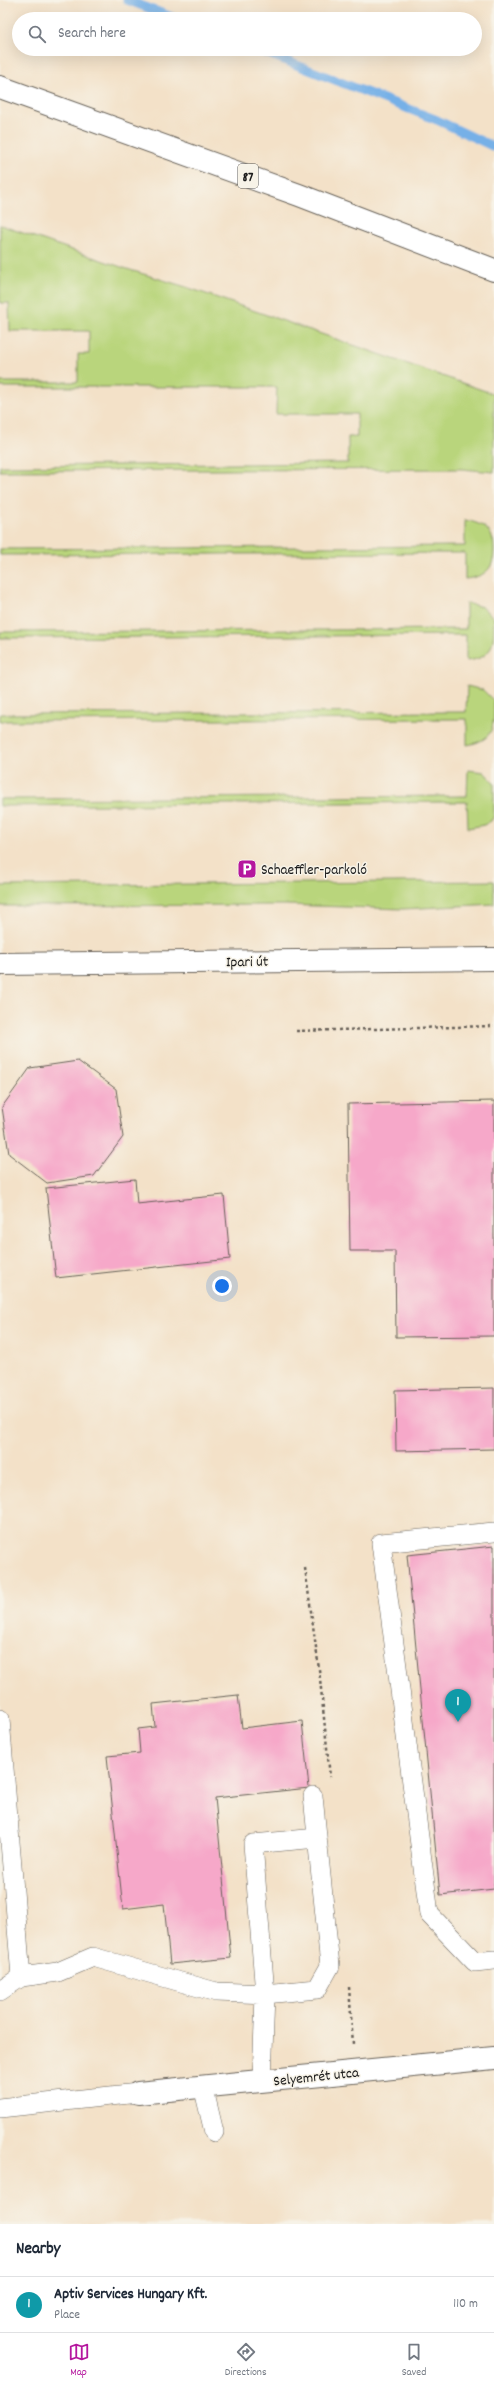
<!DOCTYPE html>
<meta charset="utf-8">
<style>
:root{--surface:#fff;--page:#f2f2f3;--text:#1f2937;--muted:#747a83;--line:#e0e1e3;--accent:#b5179e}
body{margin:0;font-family:Dekko,sans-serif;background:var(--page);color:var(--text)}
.you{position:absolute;left:222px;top:1286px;width:14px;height:14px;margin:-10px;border:3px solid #fff;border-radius:50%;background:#1a73e8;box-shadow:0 0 0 6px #1a73e833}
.badge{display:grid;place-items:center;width:26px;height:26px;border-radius:50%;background:var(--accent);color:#fff;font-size:13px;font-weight:700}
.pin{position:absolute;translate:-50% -33px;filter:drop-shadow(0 1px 2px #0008)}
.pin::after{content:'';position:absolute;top:21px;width:14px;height:12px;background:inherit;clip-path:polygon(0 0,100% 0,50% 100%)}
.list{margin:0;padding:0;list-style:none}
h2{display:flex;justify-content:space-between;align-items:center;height:52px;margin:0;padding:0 16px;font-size:17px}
h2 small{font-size:13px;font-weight:400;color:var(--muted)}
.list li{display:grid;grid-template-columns:26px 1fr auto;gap:12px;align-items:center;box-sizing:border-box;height:56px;padding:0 16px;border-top:1px solid var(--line)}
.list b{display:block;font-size:15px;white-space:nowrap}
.list p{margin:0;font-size:13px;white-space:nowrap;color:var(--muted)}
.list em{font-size:13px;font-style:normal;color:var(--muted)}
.icon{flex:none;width:22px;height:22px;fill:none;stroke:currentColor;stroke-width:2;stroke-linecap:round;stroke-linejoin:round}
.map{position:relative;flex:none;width:494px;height:2224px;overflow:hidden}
.search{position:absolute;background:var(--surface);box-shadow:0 4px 16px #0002;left:12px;right:12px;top:12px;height:44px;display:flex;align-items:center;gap:10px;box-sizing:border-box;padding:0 14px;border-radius:22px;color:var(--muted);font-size:15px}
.sheet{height:108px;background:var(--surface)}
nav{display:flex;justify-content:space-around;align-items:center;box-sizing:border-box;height:56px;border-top:1px solid var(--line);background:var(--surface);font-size:11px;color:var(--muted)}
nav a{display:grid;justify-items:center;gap:2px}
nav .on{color:var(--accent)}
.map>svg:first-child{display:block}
.green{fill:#b9d57b;stroke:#6a784c}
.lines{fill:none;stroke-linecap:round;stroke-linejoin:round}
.stream{stroke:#76b0e7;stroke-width:9}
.building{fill:#f6a8c9}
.service-casing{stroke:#676158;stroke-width:20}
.minor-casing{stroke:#676158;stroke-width:24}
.tertiary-casing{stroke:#676158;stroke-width:24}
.primary-casing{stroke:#676158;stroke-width:24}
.path{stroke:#676158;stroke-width:2.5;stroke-dasharray:3 3;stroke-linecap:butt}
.service{stroke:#fff;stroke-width:19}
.minor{stroke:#fff;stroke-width:22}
.tertiary{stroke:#fff;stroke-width:22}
.primary{stroke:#fff;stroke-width:22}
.labels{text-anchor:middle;stroke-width:3;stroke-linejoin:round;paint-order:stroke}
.shield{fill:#f7f3e8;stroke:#5e5c59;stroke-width:1}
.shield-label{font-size:14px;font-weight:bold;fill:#1c1c1c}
.poi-label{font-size:15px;fill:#1c1c1c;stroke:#f7f3e8;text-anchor:start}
.street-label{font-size:15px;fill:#1c1c1c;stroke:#f7f3e8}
</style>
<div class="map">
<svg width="494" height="2224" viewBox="0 0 494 2224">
<rect width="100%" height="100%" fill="#f7f3e8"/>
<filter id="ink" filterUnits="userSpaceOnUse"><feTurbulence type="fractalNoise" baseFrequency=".025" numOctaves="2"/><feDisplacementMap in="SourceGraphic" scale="8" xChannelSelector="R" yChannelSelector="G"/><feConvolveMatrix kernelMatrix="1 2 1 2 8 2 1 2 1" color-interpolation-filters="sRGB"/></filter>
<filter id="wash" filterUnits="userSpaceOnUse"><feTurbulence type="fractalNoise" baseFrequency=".012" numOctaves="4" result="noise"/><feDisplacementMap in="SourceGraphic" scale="16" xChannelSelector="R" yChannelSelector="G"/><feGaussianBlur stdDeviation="0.9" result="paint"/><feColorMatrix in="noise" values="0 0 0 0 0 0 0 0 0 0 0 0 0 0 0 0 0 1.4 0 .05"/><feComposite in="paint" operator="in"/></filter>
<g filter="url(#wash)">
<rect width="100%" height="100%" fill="#f3e1c8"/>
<!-- green -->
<path class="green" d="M0 225 127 269 186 287 494 394V472L462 469 0 471V466L348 463V437H357V414H276L277 387H0V382H78V354H89V331H10L9 303H0Z
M465 520C484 524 494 530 494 550 494 570 484 577 465 579V553L0 555V549L465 546Z
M466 603 482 607 494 618C494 644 494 658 466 661V635L0 638V632L466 629Z
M467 686 483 690 494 701C494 728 494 740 467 745V719L0 721V714L466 712Z
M468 770 484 772 494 783V816L491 821 484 825 468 828 467 802 0 806V799L467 796Z
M494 881V904L403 909 286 905 0 906V886Z"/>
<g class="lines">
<!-- stream -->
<path class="stream" d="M127 0 177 19
M256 49 437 120 494 147"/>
</g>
<g id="blocks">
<!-- building -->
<path class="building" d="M78 1061 116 1089 123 1137 94 1176 47 1183 9 1154 2 1107 30 1068Z
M494 1101V1336L396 1337 395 1251H350L348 1104Z
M135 1179 137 1204 224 1195 230 1259 56 1278 46 1188Z
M494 1388V1449L396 1451 395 1390Z
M494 1546V1889L440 1895 407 1555Z
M238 1695 242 1728 302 1721 309 1788 215 1798 231 1958 170 1964 164 1904 123 1909 107 1756 140 1753 138 1729 155 1727 153 1704Z"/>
</g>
</g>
<g filter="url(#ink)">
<use href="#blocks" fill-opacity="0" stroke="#676158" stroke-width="1"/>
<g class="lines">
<!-- service casing -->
<g class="service-casing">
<path id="service" d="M494 1532 381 1543 429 1914 475 1962 494 1960
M0 1719 21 1977
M0 1991 21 1977 58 1972 93 1957 216 1992 265 1994 317 1989 330 1966 313 1796
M262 2081 265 1994 253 1844 317 1838
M203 2086 214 2132
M0 2108 138 2093"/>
</g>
<!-- minor casing -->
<g class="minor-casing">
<path id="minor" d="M138 2093 494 2058"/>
</g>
<!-- tertiary casing -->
<g class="tertiary-casing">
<path id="tertiary" d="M0 964 494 959"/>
</g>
<!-- primary casing -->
<g class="primary-casing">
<path id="primary" d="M0 87 299 195 494 270"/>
</g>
<!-- path -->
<path class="path" d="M296 1031 494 1026
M305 1568 319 1669 330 1777
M349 1987 353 2044"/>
<!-- service -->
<use href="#service" class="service"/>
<!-- minor -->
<use href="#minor" class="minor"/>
<!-- tertiary -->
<use href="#tertiary" class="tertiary"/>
<!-- primary -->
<use href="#primary" class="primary"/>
</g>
</g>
<!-- icons -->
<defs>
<g id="parking-square" transform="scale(1)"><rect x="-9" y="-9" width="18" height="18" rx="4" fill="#b5179e" stroke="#f7f3e8"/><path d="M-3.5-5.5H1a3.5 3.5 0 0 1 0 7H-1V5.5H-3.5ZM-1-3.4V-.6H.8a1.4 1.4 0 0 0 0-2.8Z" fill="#fff"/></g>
</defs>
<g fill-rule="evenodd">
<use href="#parking-square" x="247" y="869"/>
</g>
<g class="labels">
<!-- shield labels -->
<rect class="shield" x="238" y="164" width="20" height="24" rx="3"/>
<g class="shield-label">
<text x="248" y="181">87</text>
</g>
<!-- poi labels -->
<g class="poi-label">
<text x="261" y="874">Schaeffler-parkoló</text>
</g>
<!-- street labels -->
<g class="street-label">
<text transform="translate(247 961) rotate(-1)" y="5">Ipari út</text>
<text transform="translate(316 2076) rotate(-6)" y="5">Selyemrét utca</text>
</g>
</g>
</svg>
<div class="you"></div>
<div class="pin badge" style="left:458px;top:1722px;background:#0f9aa8">1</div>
<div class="search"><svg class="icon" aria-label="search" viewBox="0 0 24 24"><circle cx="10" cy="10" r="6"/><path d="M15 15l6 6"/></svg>Search here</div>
</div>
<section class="sheet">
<h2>Nearby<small></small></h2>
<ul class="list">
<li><span class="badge" style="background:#0f9aa8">1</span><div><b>Aptiv Services Hungary Kft.</b><p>Place</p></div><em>110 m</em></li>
</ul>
</section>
<nav>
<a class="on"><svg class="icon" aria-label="map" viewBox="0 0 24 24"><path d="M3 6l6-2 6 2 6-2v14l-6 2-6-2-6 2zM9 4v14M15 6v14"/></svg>Map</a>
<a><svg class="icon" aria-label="directions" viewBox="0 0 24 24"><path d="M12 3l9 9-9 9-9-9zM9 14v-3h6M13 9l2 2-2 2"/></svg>Directions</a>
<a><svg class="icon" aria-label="saved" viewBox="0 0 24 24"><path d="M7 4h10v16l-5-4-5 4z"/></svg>Saved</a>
</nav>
